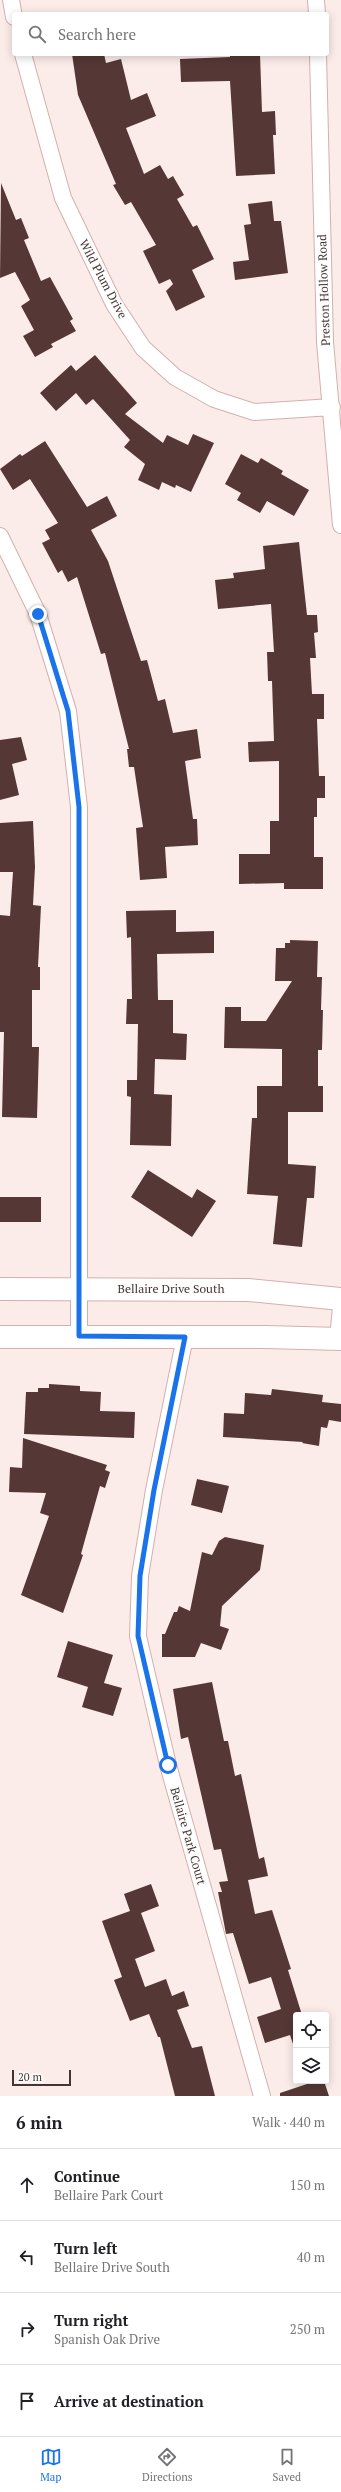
<!DOCTYPE html>
<meta charset="utf-8">
<style>
:root{--surface:#fff;--page:#f2f2f2;--text:#202124;--muted:#757577;--line:#e0e0e0;--accent:#1a73e8}
body{margin:0;font-family:"PT Serif",serif;background:var(--page);color:var(--text)}
.controls{position:absolute;right:12px;bottom:12px;display:grid;overflow:hidden;border-radius:4px;box-shadow:0 2px 10px #0003}
.controls button{width:36px;height:36px;display:grid;place-items:center;padding:0;border:0;border-bottom:1px solid var(--line);background:var(--surface);color:var(--text);font:20px sans-serif}
.scale{position:absolute;left:12px;bottom:10px;width:59px;box-sizing:border-box;padding-left:4px;border:2px solid #433533;border-top:0;font-size:11px;line-height:14px;white-space:nowrap;color:#433533;-webkit-text-stroke:3px #fdfdfd;paint-order:stroke}
.stop{position:absolute;width:12px;height:12px;margin:-9px;border:3px solid #1a73e8;border-radius:50%;background:#fff}
.stop.end{background:#1a73e8;border-color:#fff;box-shadow:0 1px 4px #0008}
.list{margin:0;padding:0;list-style:none}
h2{display:flex;justify-content:space-between;align-items:center;height:52px;margin:0;padding:0 16px;font-size:17px}
h2 small{font-size:13px;font-weight:400;color:var(--muted)}
.list li{display:grid;grid-template-columns:26px 1fr auto;gap:12px;align-items:center;box-sizing:border-box;height:72px;padding:0 16px;border-top:1px solid var(--line)}
.list b{display:block;font-size:15px;white-space:nowrap}
.list p{margin:0;font-size:13px;white-space:nowrap;color:var(--muted)}
.list em{font-size:13px;font-style:normal;color:var(--muted)}
.icon{flex:none;width:22px;height:22px;fill:none;stroke:currentColor;stroke-width:2;stroke-linecap:round;stroke-linejoin:round}
.map{position:relative;flex:none;width:341px;height:2096px;overflow:hidden}
.search{position:absolute;background:var(--surface);box-shadow:0 2px 10px #0003;left:12px;right:12px;top:12px;height:44px;display:flex;align-items:center;gap:10px;box-sizing:border-box;padding:0 14px;border-radius:4px;color:var(--muted);font-size:15px}
.sheet{height:340px;background:var(--surface)}
nav{display:flex;justify-content:space-around;align-items:center;box-sizing:border-box;height:56px;border-top:1px solid var(--line);background:var(--surface);font-size:11px;color:var(--muted)}
nav a{display:grid;justify-items:center;gap:2px}
nav .on{color:var(--accent)}
.map>svg:first-child{display:block}
.building{fill:#553835}
.lines{fill:none;stroke-linecap:round;stroke-linejoin:round}
.street-casing{stroke:#d3b0ac;stroke-width:18}
.secondary-casing{stroke:#d3b0ac;stroke-width:24}
.street{stroke:#fff;stroke-width:16}
.secondary{stroke:#fff;stroke-width:22}
.route{stroke:#1a73e8;stroke-width:5}
.labels{text-anchor:middle;stroke-width:4;stroke-linejoin:round;paint-order:stroke}
.street-label{font-size:12px;fill:#433533;stroke:#fdfdfd}
</style>
<div class="map">
<svg width="341" height="2096" viewBox="0 0 341 2096">
<rect width="100%" height="100%" fill="#fbecea"/>
<!-- building -->
<path class="building" d="M72 54H104L106 63 121 59 131 100 147 93 156 116 126 128 144 174 160 165 168 179 173 176 184 195 177 199 193 227 197 225 214 259 192 270 205 297 176 311 166 291 173 284 170 279 159 284 143 251 156 245 131 202 125 205 113 185 116 184 78 95Z
M230 54H260L262 112 275 111 276 135H273L275 174 236 176 230 81 181 82 180 59 230 57Z
M1 183 16 220 21 218 29 238 24 240 41 281 50 277 73 319 70 321 76 331 51 344 53 347 35 357 23 336 34 330 21 306 30 300 15 272 0 278Z
M272 201 274 221H281L288 273 235 280 233 262 249 260 244 225 251 224 248 204Z
M95 355 137 403 125 414 163 443 167 435 188 445 193 434 214 443 191 492 176 485 175 488 162 482 159 490 138 480 145 464 124 447 130 440 93 399 86 405 76 393 56 411 40 393 71 365 76 371Z
M45 441 87 507 107 496 117 516 91 530 108 561 141 661 147 660 158 701 165 699 173 733 197 729 201 758 185 761 193 819H197L198 845 165 847 167 878 140 880 136 828 143 827 134 767H129L127 749H129L105 653 101 654 77 577 68 582 62 570 58 573 42 543 50 539 45 530 58 523 30 479 13 490 0 469 20 454 22 456Z
M241 454 258 463 261 458 283 471 281 474 309 490 294 516 267 501 260 513 237 500 241 493 225 484Z
M299 542 307 615H317L318 632 314 633 316 658H310L312 694H324V719H317L319 776H325V798H317V817H314V857H323V889H284V883L239 884V854H270V821H279V761L249 762 248 742 274 741 272 681H268L267 652H274L271 604 218 609 215 580 234 578 233 573 265 569 263 546Z
M21 737 27 760 12 764 19 795 0 800V740Z
M33 821 35 867 33 905 41 906 38 967H40V990H32V1047H39L37 1118 2 1117 4 1032H0V915L10 916 13 872H0V823Z
M176 910V932L214 931V953L157 954 158 1000H173V1033L187 1034 186 1060 155 1059 154 1094 172 1095 171 1146 130 1145 131 1097 127 1096V1080H137L138 1024H126L127 999H132L131 937 127 938 126 911Z
M290 940 318 941 317 977H322L321 1010H323L322 1050H318V1086H323V1112H288V1164L316 1166 314 1198H307L302 1247 273 1244 278 1196 247 1194 252 1118H257V1086H282V1049L224 1048 225 1007H241V1021H266L292 981H275L276 948H285V943H290Z
M148 1170 192 1198 197 1189 216 1201 192 1237 131 1197Z
M0 1197H41V1222H0Z
M49 1384 80 1386V1391L101 1392 100 1411 135 1412 134 1438 24 1434 26 1392H38V1388H49Z
M272 1389 323 1395 322 1402 341 1404V1422L329 1420 327 1428 321 1427 319 1446 302 1443 303 1442 223 1437 224 1413 244 1414 245 1393 271 1395Z
M23 1438 107 1465 105 1470 110 1472 105 1488 100 1486 81 1554 83 1555 63 1613 21 1595 49 1516 40 1513 46 1493 9 1492 10 1467 22 1468Z
M197 1479 229 1486 222 1513 191 1505Z
M225 1537 264 1545 260 1570 222 1606 220 1626 229 1629 221 1650 201 1643 195 1657H162V1634H165L174 1612H177L179 1606 190 1611 202 1552 212 1555 219 1541Z
M68 1641 113 1655 104 1683 122 1688 113 1716 82 1707 88 1687 57 1677Z
M212 1682 224 1741H228L235 1776 241 1774 259 1859 264 1857 268 1876 248 1880 255 1914 272 1910 291 1969 288 1970 302 2015H296V2044H293L290 2035 265 2043 257 2017 281 2009 271 1977 249 1984 233 1933 226 1934 218 1892H222L219 1882 228 1881 221 1849 214 1850 188 1737 181 1739 173 1689Z
M151 1884 159 1906 141 1913 155 1951 135 1959 145 1987 166 1979 172 1996 184 1991 189 2006 177 2010 192 2048 202 2046 215 2096H175L160 2037H158L149 2014 130 2021 114 1980 122 1977 102 1921 130 1911 124 1894Z
M316 2081H324L329 2096H280V2093Z"/>
<g class="lines">
<!-- street casing -->
<g class="street-casing">
<path id="street" d="M11 0 14 17
M316 0 317 14
M23 54 63 198 114 304 143 348 175 377 214 399 254 412 332 407
M318 54 325 342 341 525
M0 536 38 614 68 711 79 807V1336
M185 1337 154 1490 140 1576 138 1636 168 1765 262 2096
M338 1339 341 1307"/>
</g>
<!-- secondary casing -->
<g class="secondary-casing">
<path id="secondary" d="M0 1289 249 1290 341 1299
M0 1337H265L341 1339"/>
</g>
<!-- street -->
<use href="#street" class="street"/>
<!-- secondary -->
<use href="#secondary" class="secondary"/>
</g>
<g class="lines">
<!-- route -->
<path class="route" d="M38 614 68 711 79 807V1336L185 1337 154 1490 140 1576 138 1636 168 1765"/>
</g>
<g class="labels">
<!-- street labels -->
<g class="street-label">
<text transform="translate(103 279) rotate(62)" y="4">Wild Plum Drive</text>
<text transform="translate(324 290) rotate(-92)" y="4">Preston Hollow Road</text>
<text x="171" y="1293">Bellaire Drive South</text>
<text transform="translate(188 1836) rotate(74)" y="4">Bellaire Park Court</text>
</g>
</g>
</svg>
<div class="controls">
<button><svg class="icon" aria-label="locate" viewBox="0 0 24 24"><circle cx="12" cy="12" r="6"/><path d="M12 2v4M12 18v4M2 12h4M18 12h4"/></svg></button>
<button><svg class="icon" aria-label="layers" viewBox="0 0 24 24"><path d="M12 4l9 5-9 5-9-5zM3 14l9 5 9-5"/></svg></button>
</div>
<div class="scale">20 m</div>
<div class="stop" style="left:168px;top:1765px"></div>
<div class="stop end" style="left:38px;top:614px"></div>
<div class="search"><svg class="icon" aria-label="search" viewBox="0 0 24 24"><circle cx="10" cy="10" r="6"/><path d="M15 15l6 6"/></svg>Search here</div>
</div>
<section class="sheet">
<h2>6 min<small>Walk · 440 m</small></h2>
<ul class="list">
<li><svg class="icon" aria-label="ahead" viewBox="0 0 24 24"><path d="M12 20V5M6 11l6-6 6 6"/></svg><div><b>Continue</b><p>Bellaire Park Court</p></div><em>150 m</em></li>
<li><svg class="icon" aria-label="left" viewBox="0 0 24 24"><path d="M17 20v-9H6M10 6l-5 5 5 5"/></svg><div><b>Turn left</b><p>Bellaire Drive South</p></div><em>40 m</em></li>
<li><svg class="icon" aria-label="right" viewBox="0 0 24 24"><path d="M7 20v-9h11M14 6l5 5-5 5"/></svg><div><b>Turn right</b><p>Spanish Oak Drive</p></div><em>250 m</em></li>
<li><svg class="icon" aria-label="arrive" viewBox="0 0 24 24"><path d="M6 21V4h12l-3 4 3 4H6"/></svg><div><b>Arrive at destination</b></div></li>
</ul>
</section>
<nav>
<a class="on"><svg class="icon" aria-label="map" viewBox="0 0 24 24"><path d="M3 6l6-2 6 2 6-2v14l-6 2-6-2-6 2zM9 4v14M15 6v14"/></svg>Map</a>
<a><svg class="icon" aria-label="directions" viewBox="0 0 24 24"><path d="M12 3l9 9-9 9-9-9zM9 14v-3h6M13 9l2 2-2 2"/></svg>Directions</a>
<a><svg class="icon" aria-label="saved" viewBox="0 0 24 24"><path d="M7 4h10v16l-5-4-5 4z"/></svg>Saved</a>
</nav>
